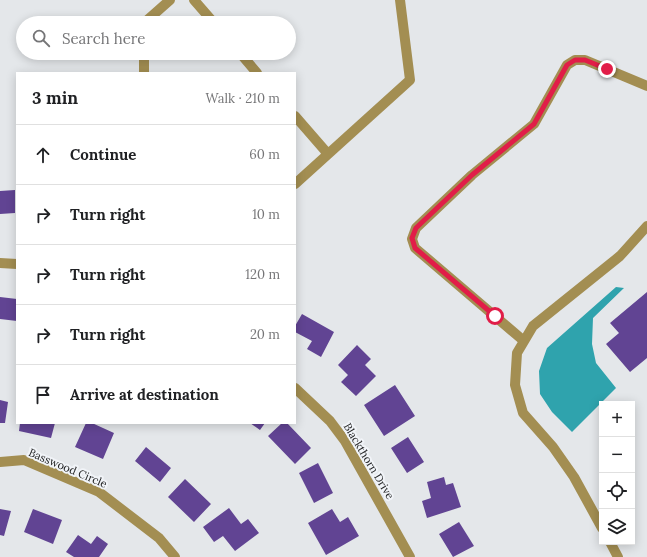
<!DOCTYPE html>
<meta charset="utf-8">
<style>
:root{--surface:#fff;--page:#f2f2f2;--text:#202124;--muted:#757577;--line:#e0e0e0}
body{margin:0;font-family:Lora,serif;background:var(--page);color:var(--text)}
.controls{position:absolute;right:12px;bottom:12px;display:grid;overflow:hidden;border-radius:0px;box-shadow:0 2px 10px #0003}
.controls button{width:36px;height:36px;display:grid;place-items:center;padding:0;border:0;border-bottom:1px solid var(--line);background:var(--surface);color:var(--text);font:20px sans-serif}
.stop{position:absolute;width:12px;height:12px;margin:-9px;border:3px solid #e11d48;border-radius:50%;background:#fff}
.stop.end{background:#e11d48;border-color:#fff;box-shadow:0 1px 4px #0008}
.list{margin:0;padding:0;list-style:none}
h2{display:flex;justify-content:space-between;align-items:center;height:52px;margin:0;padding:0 16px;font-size:17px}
h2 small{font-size:13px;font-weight:400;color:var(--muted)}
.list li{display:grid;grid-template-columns:26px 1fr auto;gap:12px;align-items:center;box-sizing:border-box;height:60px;padding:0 16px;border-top:1px solid var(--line)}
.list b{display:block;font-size:15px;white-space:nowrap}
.list em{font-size:13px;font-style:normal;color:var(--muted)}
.icon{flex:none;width:22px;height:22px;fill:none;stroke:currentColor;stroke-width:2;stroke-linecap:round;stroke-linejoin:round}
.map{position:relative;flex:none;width:647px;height:557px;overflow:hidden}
.search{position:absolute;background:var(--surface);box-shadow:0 2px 10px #0003;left:16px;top:16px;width:280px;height:44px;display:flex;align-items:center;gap:10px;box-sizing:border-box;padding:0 14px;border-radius:22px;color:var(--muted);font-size:15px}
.panel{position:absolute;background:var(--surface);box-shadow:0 2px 10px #0003;left:16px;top:72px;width:280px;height:352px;border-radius:0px}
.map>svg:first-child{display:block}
.water{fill:#2fa3ad}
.building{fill:#614493}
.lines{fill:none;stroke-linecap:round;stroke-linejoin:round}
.minor{stroke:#a38e52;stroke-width:10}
.route{stroke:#e11d48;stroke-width:5}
.labels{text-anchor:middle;stroke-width:4;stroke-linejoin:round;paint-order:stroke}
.street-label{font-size:11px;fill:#232425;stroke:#f1f4f8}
</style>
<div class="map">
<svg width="647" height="557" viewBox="0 0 647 557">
<rect width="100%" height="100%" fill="#e4e7ea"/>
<!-- water -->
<path class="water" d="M616 287 624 288 593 318 592 344 596 363 616 388 572 432 552 412 540 394 539 371 547 348Z"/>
<!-- building -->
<path class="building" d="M15 190V213L0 214V191Z
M647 292V358L630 372 606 344 619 333 610 323Z
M0 297 17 299V321L0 319Z
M302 314 334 332 321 357 307 349 312 341 295 332V326Z
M357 345 371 359 365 365 376 376 356 396 341 382 348 375 338 365Z
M395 385 415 416 384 436 364 405Z
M0 400 8 402 5 423H0Z
M20 423H55L51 438 19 431Z
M86 423H92L114 433 103 459 75 447Z
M250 423H265L260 430Z
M282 423H287L311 448 295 464 268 436Z
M408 437 424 462 407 473 391 448Z
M146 447 171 468 160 482 135 461Z
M318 463 333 493 314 503 299 473Z
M444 477 446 485 453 483 461 507 427 518 422 501 431 498 427 482Z
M185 479 211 504 194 522 168 497Z
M229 508 241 524 248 519 259 533 235 551 223 536 214 542 203 527Z
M0 509 11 511 4 536 0 535Z
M33 509 62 520 53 544 24 532Z
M332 509 340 522 348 517 359 536 326 555 308 523Z
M459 522 474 546 453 557 439 534Z
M78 535 91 544 97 536 108 544 99 557H74L66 552Z"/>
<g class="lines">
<!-- minor -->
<path class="minor" d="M194 0 214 23
M144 23 170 0
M144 53V73
M240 53 257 73
M295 116 328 154
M295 184 410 80 400 0
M0 263 17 264
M524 341 415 248 412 239 416 228 472 175 534 124 567 65 575 60H585L647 86
M295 388 330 421 345 441 410 557
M0 462 24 460 99 492 159 538 175 557
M602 528 574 477 553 447 523 413 515 385 517 353 533 326 620 256 647 226
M610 542 618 557"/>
</g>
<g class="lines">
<!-- route -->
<path class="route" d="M495 316 415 248 412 238 416 228 472 175 534 124 567 65 575 60H585L607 69"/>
</g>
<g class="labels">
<!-- street labels -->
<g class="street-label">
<text transform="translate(369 461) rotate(59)" y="4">Blackthorn Drive</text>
<text transform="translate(68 468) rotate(23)" y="4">Basswood Circle</text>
</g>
</g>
</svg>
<div class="controls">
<button>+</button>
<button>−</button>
<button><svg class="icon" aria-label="locate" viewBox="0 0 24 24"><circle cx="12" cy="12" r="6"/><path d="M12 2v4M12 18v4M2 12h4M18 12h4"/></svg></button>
<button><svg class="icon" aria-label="layers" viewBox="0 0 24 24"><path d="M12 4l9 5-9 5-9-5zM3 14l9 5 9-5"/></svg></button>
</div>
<div class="stop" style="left:495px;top:316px"></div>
<div class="stop end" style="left:607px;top:69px"></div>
<div class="search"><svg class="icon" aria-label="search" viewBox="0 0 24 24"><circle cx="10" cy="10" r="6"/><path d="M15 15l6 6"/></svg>Search here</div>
<section class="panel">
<h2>3 min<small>Walk · 210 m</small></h2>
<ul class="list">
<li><svg class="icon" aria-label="ahead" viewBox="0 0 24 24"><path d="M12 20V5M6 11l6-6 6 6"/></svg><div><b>Continue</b></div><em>60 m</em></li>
<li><svg class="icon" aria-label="right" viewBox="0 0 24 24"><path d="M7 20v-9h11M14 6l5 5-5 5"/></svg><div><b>Turn right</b></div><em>10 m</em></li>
<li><svg class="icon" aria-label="right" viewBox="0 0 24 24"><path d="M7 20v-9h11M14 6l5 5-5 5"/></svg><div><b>Turn right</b></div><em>120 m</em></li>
<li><svg class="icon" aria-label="right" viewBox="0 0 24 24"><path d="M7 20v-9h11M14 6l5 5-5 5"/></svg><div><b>Turn right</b></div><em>20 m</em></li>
<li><svg class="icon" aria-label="arrive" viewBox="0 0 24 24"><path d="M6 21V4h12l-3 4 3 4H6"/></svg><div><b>Arrive at destination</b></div></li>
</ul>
</section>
</div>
